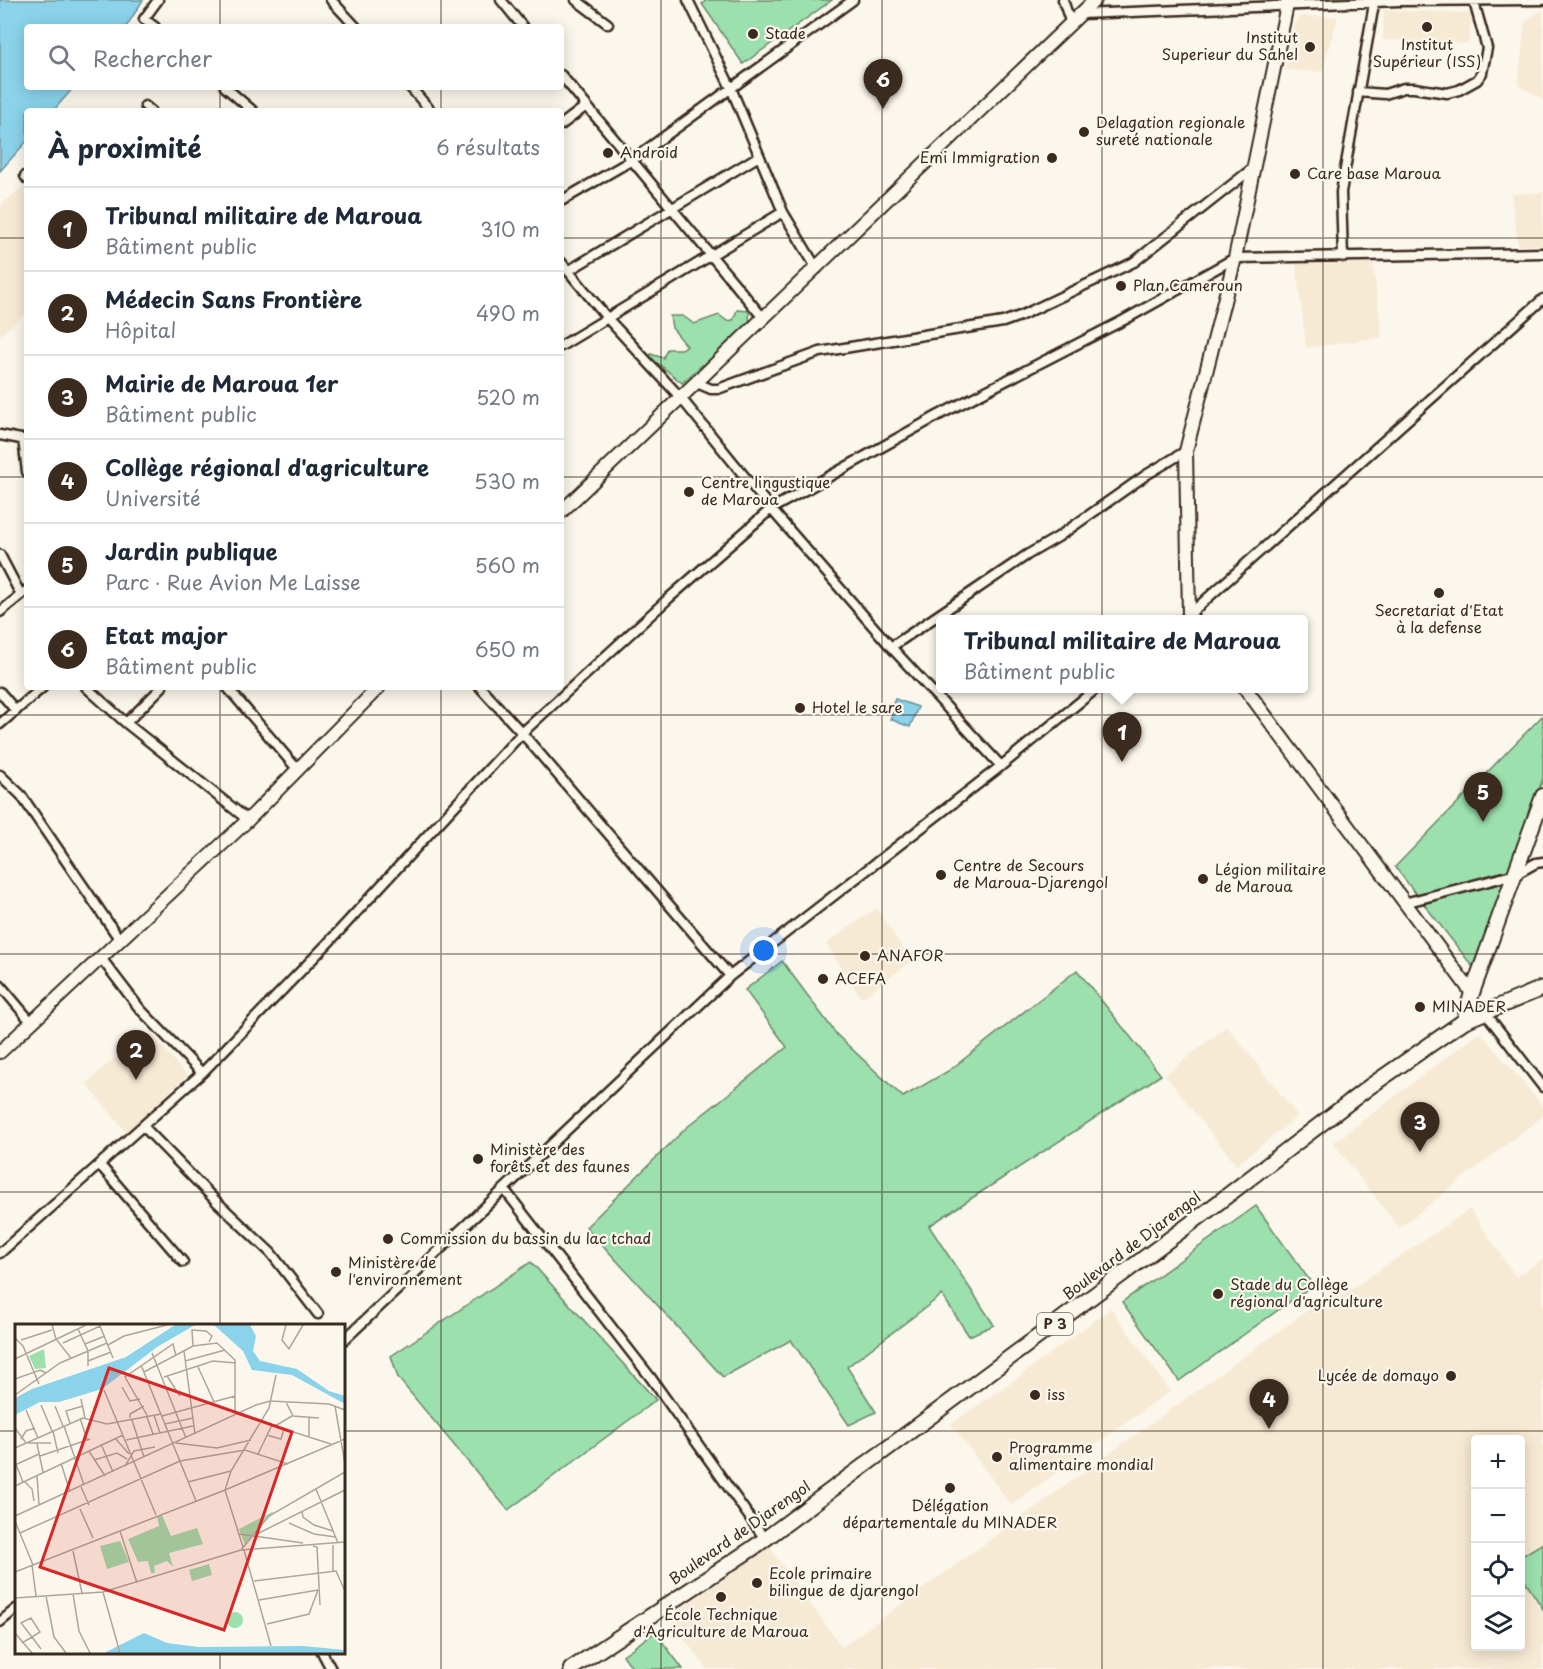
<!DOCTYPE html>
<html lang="fr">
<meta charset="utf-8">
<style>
:root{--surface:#fff;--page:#f6f6f7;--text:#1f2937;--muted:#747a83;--line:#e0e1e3;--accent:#3b2a1e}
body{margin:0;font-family:"Playpen Sans",sans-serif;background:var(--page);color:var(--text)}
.controls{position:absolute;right:18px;bottom:18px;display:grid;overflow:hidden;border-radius:6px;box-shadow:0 3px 15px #0003}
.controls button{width:54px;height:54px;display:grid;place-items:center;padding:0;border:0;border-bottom:2px solid var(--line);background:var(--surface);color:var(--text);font:30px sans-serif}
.you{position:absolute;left:764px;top:951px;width:21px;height:21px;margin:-15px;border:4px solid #fff;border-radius:50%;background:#1a73e8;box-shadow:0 0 0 9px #1a73e833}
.badge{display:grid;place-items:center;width:39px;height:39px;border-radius:50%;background:var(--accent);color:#fff;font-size:20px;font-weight:700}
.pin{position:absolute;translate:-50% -50px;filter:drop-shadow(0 2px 3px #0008)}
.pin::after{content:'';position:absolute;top:32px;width:21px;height:18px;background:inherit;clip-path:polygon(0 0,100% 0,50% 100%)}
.popup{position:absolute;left:936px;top:615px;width:372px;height:78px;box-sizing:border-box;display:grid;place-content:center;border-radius:6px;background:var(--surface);filter:drop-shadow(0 2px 4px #0005);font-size:20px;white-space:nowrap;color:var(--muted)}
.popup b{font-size:22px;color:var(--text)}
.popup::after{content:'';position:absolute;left:50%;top:100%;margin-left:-12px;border:12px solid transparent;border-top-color:var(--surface)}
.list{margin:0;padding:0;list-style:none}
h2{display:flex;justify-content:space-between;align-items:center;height:78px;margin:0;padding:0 24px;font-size:26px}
h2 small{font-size:20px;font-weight:400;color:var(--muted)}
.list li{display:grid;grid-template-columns:39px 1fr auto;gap:18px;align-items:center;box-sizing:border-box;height:84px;padding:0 24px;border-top:2px solid var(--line)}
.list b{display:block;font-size:22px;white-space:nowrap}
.list p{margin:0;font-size:20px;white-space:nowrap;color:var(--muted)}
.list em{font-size:20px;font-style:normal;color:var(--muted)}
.icon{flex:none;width:33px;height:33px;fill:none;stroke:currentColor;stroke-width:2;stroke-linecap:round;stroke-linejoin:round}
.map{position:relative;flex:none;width:1543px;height:1669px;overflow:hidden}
.search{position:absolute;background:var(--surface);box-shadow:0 3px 15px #0003;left:24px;top:24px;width:540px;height:66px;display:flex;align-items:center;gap:15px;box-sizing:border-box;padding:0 21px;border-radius:6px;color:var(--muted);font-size:22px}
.panel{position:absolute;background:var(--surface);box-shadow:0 3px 15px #0003;left:24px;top:108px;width:540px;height:582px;border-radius:6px}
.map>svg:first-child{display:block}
.built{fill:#f7ead5;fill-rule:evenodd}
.green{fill:#9be0ad;stroke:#6b8566;stroke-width:1.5}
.water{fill:#8ad3eb;stroke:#6a8f99;stroke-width:1.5}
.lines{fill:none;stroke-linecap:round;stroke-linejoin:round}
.street-casing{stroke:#3b2a1e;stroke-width:13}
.secondary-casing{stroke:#3b2a1e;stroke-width:16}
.primary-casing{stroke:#3b2a1e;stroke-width:18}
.street{stroke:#fbf7ec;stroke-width:8}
.secondary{stroke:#fbf7ec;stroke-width:12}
.primary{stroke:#fbf7ec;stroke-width:14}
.grid{fill:none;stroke:#3b2a1e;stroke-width:1.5;stroke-opacity:0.55}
.poi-dot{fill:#3b2a1e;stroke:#fbf7ec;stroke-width:2}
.labels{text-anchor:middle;stroke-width:4.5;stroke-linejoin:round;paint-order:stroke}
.shield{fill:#fbf7ec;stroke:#75685c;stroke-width:1.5}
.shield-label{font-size:14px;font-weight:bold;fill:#3b2a1e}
.poi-label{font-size:15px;fill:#3b2a1e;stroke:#fbf7ec;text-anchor:start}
.street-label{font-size:15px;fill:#3b2a1e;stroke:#fbf7ec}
.inset-road{fill:none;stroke:#aea59a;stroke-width:1.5}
.view{fill:#d62828;fill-opacity:0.15;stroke:#d62828;stroke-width:3}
.inset-edge{fill:none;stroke:#3b2a1e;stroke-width:3}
</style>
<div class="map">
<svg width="1543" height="1669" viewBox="0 0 1543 1669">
<rect width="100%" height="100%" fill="#fbf7ec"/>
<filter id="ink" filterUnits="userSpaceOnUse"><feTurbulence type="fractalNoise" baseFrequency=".0167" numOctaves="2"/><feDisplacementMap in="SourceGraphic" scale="12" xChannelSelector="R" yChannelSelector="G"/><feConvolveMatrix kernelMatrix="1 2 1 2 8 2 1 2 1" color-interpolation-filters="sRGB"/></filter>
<g filter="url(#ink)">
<!-- built -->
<path class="built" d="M1543 9V100L1518 85 1525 22Z
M1384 10 1472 13 1468 43 1383 40Z
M1302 16 1338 17 1322 72 1285 70 1295 23Z
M24 186 27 190V312L0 336V206Z
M1543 192V245H1518L1511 194Z
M1373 263 1382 337 1306 348 1296 264Z
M876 908 912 961 861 998 826 944Z
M1227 1026 1298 1116 1236 1165 1165 1075Z
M1480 1032 1543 1106V1116L1399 1228 1333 1143Z
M152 1034 187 1076 126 1132 86 1084 113 1059Z
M1470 1209 1516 1277 1543 1259V1669H707L668 1618 769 1547 842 1647 1315 1305 1317 1312ZM1476 1440H1520V1646H1476Z
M1111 1308 1170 1391 1011 1505 951 1424 1017 1378Z"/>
<!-- green -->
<path class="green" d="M707 0H832L743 64 702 4Z
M737 310 749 311 750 332 719 362 702 365 682 383 659 364 649 363 651 354 663 358 667 349H681L687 346 672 328 670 316H683L694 324 719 315 727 321 733 320Z
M1543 715V778L1476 971 1395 867Z
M782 961 837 1035 903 1097 950 1070 1077 970 1161 1075 929 1226 994 1325 969 1336 942 1295 847 1367 876 1412 849 1425 791 1340 723 1377 586 1227 686 1128 787 1047 745 990Z
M1256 1206 1313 1285 1179 1381 1122 1302Z
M531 1262 656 1400 508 1510 398 1378 391 1356Z
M1543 1543V1609L1521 1575 1520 1557Z
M655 1632 683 1669H633L623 1655Z"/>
<!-- water -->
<path class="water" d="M0 0H143L126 27H27V87H74L53 111H27V141L0 171Z
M895 699 918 707 910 727 890 719 895 708 892 706Z"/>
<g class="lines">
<!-- street casing -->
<g class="street-casing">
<path id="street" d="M331 0 356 27
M501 0 523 27
M576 0 608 24
M688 0 731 88 783 212 817 269
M1063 0 1071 24
M1081 14 1399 1 1543 0
M155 27 144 19 158 0
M561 75 764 319
M225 87 253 111
M410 87 431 111
M1358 92 1385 94 1404 88H1414L1447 93 1459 90 1477 80 1482 73 1487 48 1474 2
M145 106 151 111
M561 125 586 106
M25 176 27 179
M561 201 632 160 853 0
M1343 257 1341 192 1374 4
M561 262 608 319 681 398 771 509 891 647 1001 766
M568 271 759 156
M561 346 783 212
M697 383 711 389H718L820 352 1003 322 1020 316 1134 262 1253 168
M0 435 26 440
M23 439 27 472
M0 555 21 595
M0 612 27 590
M1183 620 1543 299
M891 647 1027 555 1058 537 1146 475 1186 451
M86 687 126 723 248 820
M227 687 298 770
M480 687 522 733 730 976
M0 692 16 711
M126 723 162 687
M0 724 43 687
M0 775 21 795 120 940
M1404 903 1516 874 1536 863 1543 862
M101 958 140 1009 202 1073
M0 985 32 1023
M1484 1011 1543 1087
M144 1127 217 1202 271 1253 318 1314
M100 1165 183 1262
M504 1189 651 1378 765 1539
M0 1253 202 1073 328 943 522 733 669 598 771 509 939 415 1124 320 1235 258 1543 253
M344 1340 730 976 1001 766 1097 688
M0 1622 16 1609
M322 1652 331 1669"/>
</g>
<!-- secondary casing -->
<g class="secondary-casing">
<path id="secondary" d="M561 512 1095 0
M1193 620 1189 615 1186 451 1235 258 1288 0
M1245 688 1472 993
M0 1052 248 820 379 687"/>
</g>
<!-- primary casing -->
<g class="primary-casing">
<path id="primary" d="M1464 1021 1472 993 1543 796
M571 1669 753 1548 1202 1215 1369 1087 1464 1021 1543 988"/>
</g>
<!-- street -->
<use href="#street" class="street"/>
<!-- secondary -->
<use href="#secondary" class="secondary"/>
<!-- primary -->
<use href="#primary" class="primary"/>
</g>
</g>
<!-- grid -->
<path class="grid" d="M220 0V27M441 0V27M661 0V1669M882 0V1669M1102 0V1669M1323 0V1669M220 87V111M441 87V111M0 238H27M561 238H1543M0 477H27M561 477H1543M220 687V1326M441 687V1669M0 715H1543M0 954H1543M0 1192H1543M0 1431H16M344 1431H1543M220 1652V1669"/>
<!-- markers -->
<g class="poi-dot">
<circle cx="1427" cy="27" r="6"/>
<circle cx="753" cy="34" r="6"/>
<circle cx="1310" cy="47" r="6"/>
<circle cx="1084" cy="132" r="6"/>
<circle cx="608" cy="153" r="6"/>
<circle cx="1052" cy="158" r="6"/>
<circle cx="1295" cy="174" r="6"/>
<circle cx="1121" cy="286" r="6"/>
<circle cx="689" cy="492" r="6"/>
<circle cx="1439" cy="593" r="6"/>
<circle cx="800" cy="708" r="6"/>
<circle cx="941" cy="875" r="6"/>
<circle cx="1203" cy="879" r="6"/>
<circle cx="865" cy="956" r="6"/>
<circle cx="823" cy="979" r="6"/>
<circle cx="1420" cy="1007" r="6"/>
<circle cx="478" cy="1159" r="6"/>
<circle cx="388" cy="1239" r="6"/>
<circle cx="336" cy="1272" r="6"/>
<circle cx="1218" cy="1294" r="6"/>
<circle cx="1451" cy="1376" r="6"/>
<circle cx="1035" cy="1395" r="6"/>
<circle cx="997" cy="1457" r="6"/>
<circle cx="950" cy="1488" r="6"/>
<circle cx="757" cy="1583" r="6"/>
<circle cx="721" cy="1597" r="6"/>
</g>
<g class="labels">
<!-- shield labels -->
<rect class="shield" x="1037" y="1313" width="36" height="22" rx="4.5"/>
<g class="shield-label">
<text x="1055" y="1329">P 3</text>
</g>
<!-- poi labels -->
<g class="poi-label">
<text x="765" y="39">Stade</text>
<text x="1298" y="43" text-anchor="end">Institut<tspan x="1298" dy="17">Superieur du Sahel</tspan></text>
<text x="1427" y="50" text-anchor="middle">Institut<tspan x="1427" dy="17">Supérieur (ISS)</tspan></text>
<text x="1096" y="128">Delagation regionale<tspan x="1096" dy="17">sureté nationale</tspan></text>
<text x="620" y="158">Android</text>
<text x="1040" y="163" text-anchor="end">Emi Immigration</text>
<text x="1307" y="179">Care base Maroua</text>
<text x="1133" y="291">Plan Cameroun</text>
<text x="701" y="488">Centre lingustique<tspan x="701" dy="17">de Maroua</tspan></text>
<text x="1439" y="616" text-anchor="middle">Secretariat d'Etat<tspan x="1439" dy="17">à la defense</tspan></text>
<text x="812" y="713">Hotel le sare</text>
<text x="953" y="871">Centre de Secours<tspan x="953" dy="17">de Maroua-Djarengol</tspan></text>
<text x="1215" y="875">Légion militaire<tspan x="1215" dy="17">de Maroua</tspan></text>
<text x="877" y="961">ANAFOR</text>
<text x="835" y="984">ACEFA</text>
<text x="1432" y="1012">MINADER</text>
<text x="490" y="1155">Ministère des<tspan x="490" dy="17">forêts et des faunes</tspan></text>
<text x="400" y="1244">Commission du bassin du lac tchad</text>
<text x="348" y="1268">Ministère de<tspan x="348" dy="17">l'environnement</tspan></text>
<text x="1230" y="1290">Stade du Collège<tspan x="1230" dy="17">régional d'agriculture</tspan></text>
<text x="1439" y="1381" text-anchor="end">Lycée de domayo</text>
<text x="1047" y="1400">iss</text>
<text x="1009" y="1453">Programme<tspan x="1009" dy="17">alimentaire mondial</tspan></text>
<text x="950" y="1511" text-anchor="middle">Délégation<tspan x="950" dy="17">départementale du MINADER</tspan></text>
<text x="769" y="1579">Ecole primaire<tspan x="769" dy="17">bilingue de djarengol</tspan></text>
<text x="721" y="1620" text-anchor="middle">École Technique<tspan x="721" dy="17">d'Agriculture de Maroua</tspan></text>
</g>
<!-- street labels -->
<g class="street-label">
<text transform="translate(1132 1246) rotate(-37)" y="5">Boulevard de Djarengol</text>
<text transform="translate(740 1533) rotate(-35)" y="5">Boulevard de Djarengol</text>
</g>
</g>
<!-- overview -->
<g transform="translate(15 1324)">
<rect width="330" height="330" fill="#fbf7ec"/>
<path d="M29 25 31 44 20 45 14 32ZM259 187 230 221 224 205ZM147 191 156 212 182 204 188 220 154 229 158 243 152 237 139 242 140 249H136L133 237 123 238 113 215 144 202 142 193ZM105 217 114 238 92 245 85 222ZM194 240 197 251 177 257 174 246ZM212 296a8 8 0 1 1 16 0a8 8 0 1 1-16 0Z" fill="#9be0ad"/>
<path d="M160 1H180L142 23 87 65 44 78H25L0 91V74L17 65 111 33ZM199 1H235L241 12 238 27 245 37 282 45 314 67 330 72V80L277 51 237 46 228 27ZM129 309 152 319 184 323 288 322 330 326V329H89Z" fill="#8ad3eb"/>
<path class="inset-road" d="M37 1 41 15 56 34M271 1 267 16 274 25 288 1M63 5 73 27V42M0 14 8 22 24 60M6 16 37 6M48 19 85 2 98 34M70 20 90 12M93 21 109 12 152 1M178 22 177 6 191 7 197 12 194 18M169 27 180 110M137 29 171 114M0 35 71 1M73 37 96 28M170 37 210 26M126 41 181 177M183 43 199 78M129 48 178 22 202 19 220 36V91M152 52 165 72M149 53 198 37 221 39M0 55 25 46 31 49M107 63 115 77 125 75M89 66 141 191M0 71 45 39 92 19M66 75 70 94M271 78 278 92 304 94M26 81 37 107M40 82 48 102M320 82 330 140M11 86 23 114M222 90 316 120M139 91 145 109M147 92 220 72M132 93 138 110M133 93 110 53 158 20 161 32M65 94 72 116M115 94V90L129 82M117 96 129 133M55 99 51 87 68 82M150 100 178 94M49 102 69 161M260 102 277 92M0 104 11 119M38 107 43 129M252 111 266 115 269 105M294 113V94M100 114 114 130M6 115 11 107 20 104M111 116 178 102M13 119H36M161 119 202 124 236 116M22 120 28 148M86 120 98 148M0 124 68 94 92 100 146 90M74 127 90 152M243 130 257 101M25 132 75 115M79 136 102 129 112 135M0 138 8 158M46 139 55 168M0 141 24 130M110 142 119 127 140 123M22 151 24 181M10 158 17 165 19 177M173 158 216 147M0 162 108 111M66 163 74 181M301 165 323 219M65 185 78 214M287 187 288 193 299 201 318 207M0 192 241 81 255 77 314 80 330 86M0 197 18 241M274 199 299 210 321 213M105 207 122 259M5 209 165 137 230 126 273 140M224 210 288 219M242 210 330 166M318 221V247M298 222 302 223 305 281M228 223 210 166 216 147 254 84 261 51M226 226 254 192 330 148M229 226 256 322M58 227 67 269M17 241 21 272M0 248 210 166 330 115M239 257 321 247 330 267M88 268 105 329M58 270 64 307 75 329M31 272 39 313 51 329M0 274 88 268 226 226 330 218M244 276 303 266M252 300 294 290 303 266M0 309 17 329M7 319 17 313 25 308 16 294 6 299 7 300 13 308 17 313 26 325"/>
<path class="view" d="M94 44 277 108 209 306 25 243Z"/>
<rect width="330" height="330" class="inset-edge"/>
</g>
</svg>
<div class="controls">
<button>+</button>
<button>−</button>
<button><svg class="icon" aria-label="locate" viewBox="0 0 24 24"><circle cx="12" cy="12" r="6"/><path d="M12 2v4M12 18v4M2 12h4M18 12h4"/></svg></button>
<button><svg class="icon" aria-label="layers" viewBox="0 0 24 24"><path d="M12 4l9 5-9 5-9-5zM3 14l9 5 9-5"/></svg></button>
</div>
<div class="you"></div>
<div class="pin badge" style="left:1122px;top:762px">1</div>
<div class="popup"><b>Tribunal militaire de Maroua</b>Bâtiment public</div>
<div class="pin badge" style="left:136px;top:1080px">2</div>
<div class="pin badge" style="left:1420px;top:1152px">3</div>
<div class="pin badge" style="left:1269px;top:1429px">4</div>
<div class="pin badge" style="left:1483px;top:822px">5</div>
<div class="pin badge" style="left:883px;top:109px">6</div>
<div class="search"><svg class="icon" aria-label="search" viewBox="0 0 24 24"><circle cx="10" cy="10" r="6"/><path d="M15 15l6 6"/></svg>Rechercher</div>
<section class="panel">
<h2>À proximité<small>6 résultats</small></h2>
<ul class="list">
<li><span class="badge">1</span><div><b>Tribunal militaire de Maroua</b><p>Bâtiment public</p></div><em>310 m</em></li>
<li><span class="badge">2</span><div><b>Médecin Sans Frontière</b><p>Hôpital</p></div><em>490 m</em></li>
<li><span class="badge">3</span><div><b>Mairie de Maroua 1er</b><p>Bâtiment public</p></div><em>520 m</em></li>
<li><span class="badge">4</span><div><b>Collège régional d'agriculture</b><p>Université</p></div><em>530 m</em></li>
<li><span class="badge">5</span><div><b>Jardin publique</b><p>Parc · Rue Avion Me Laisse</p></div><em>560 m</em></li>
<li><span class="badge">6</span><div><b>Etat major</b><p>Bâtiment public</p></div><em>650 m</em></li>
</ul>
</section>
</div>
